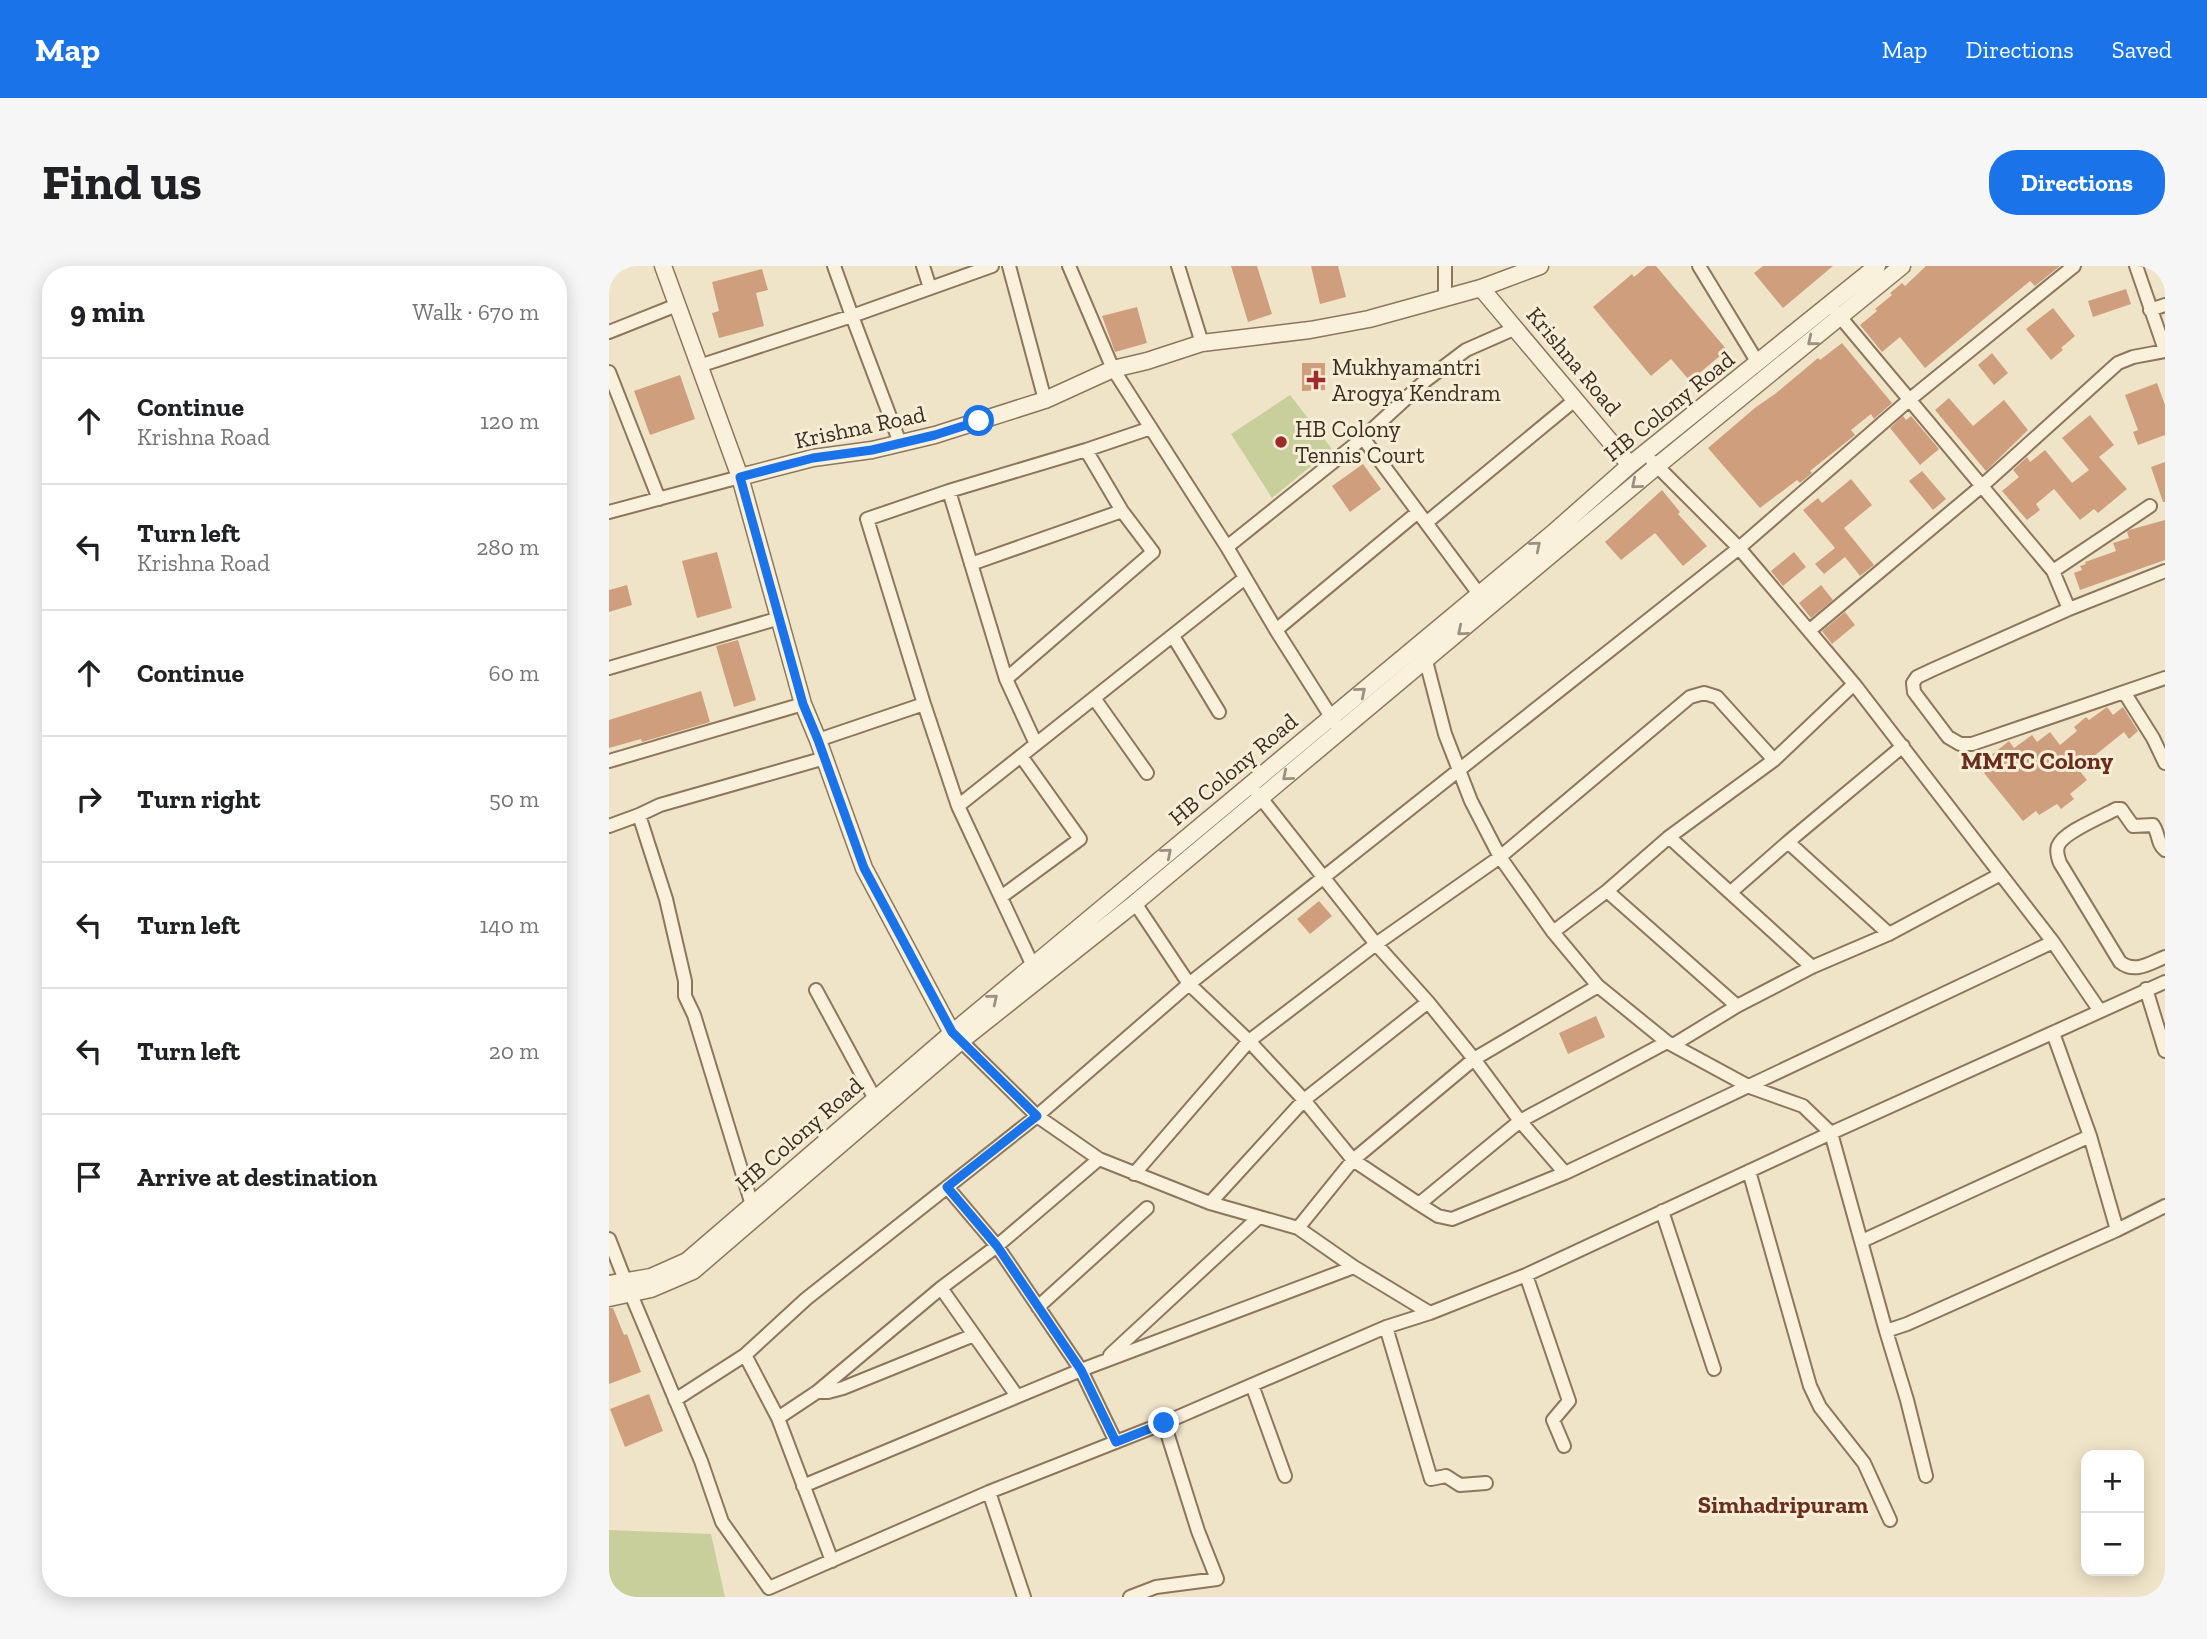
<!DOCTYPE html>
<meta charset="utf-8">
<style>
:root{--surface:#fff;--page:#f6f6f6;--text:#202124;--muted:#757577;--line:#e0e0e0;--accent:#1a73e8}
body{margin:0;font-family:"Zilla Slab",serif;background:var(--page);color:var(--text)}
.controls{position:absolute;right:21px;bottom:21px;display:grid;overflow:hidden;border-radius:14px;box-shadow:0 4px 18px #0003}
.controls button{width:63px;height:63px;display:grid;place-items:center;padding:0;border:0;border-bottom:2px solid var(--line);background:var(--surface);color:var(--text);font:35px sans-serif}
.stop{position:absolute;width:21px;height:21px;margin:-16px;border:5px solid #1a73e8;border-radius:50%;background:#fff}
.stop.end{background:#1a73e8;border-color:#fff;box-shadow:0 2px 7px #0008}
.list{margin:0;padding:0;list-style:none}
h2{display:flex;justify-content:space-between;align-items:center;height:91px;margin:0;padding:0 28px;font-size:30px}
h2 small{font-size:23px;font-weight:400;color:var(--muted)}
.list li{display:grid;grid-template-columns:46px 1fr auto;gap:21px;align-items:center;box-sizing:border-box;height:126px;padding:0 28px;border-top:2px solid var(--line)}
.list b{display:block;font-size:26px;white-space:nowrap}
.list p{margin:0;font-size:23px;white-space:nowrap;color:var(--muted)}
.list em{font-size:23px;font-style:normal;color:var(--muted)}
.icon{flex:none;width:38px;height:38px;fill:none;stroke:currentColor;stroke-width:2;stroke-linecap:round;stroke-linejoin:round}
.map{position:relative;flex:none;width:1556px;height:1331px;overflow:hidden;border-radius:28px}
header{display:flex;align-items:center;gap:42px;box-sizing:border-box;height:98px;padding:0 35px;background:var(--accent);color:#fff}
header strong{font-size:33px}
nav{display:flex;gap:38px;margin-inline-start:auto;font-size:24px}
.intro{display:flex;align-items:center;justify-content:space-between;box-sizing:border-box;height:168px;padding:0 42px}
h1{margin:0;font-size:49px}
.button{padding:18px 32px;border-radius:28px;background:var(--accent);color:#fff;font-size:24px;font-weight:700}
main{display:flex;gap:42px;padding:0 42px}
aside{flex:1;background:var(--surface);border-radius:28px;box-shadow:0 4px 18px #0003}
.map>svg:first-child{display:block}
.green{fill:#c9cf9b}
.building{fill:#cf9f7d}
.lines{fill:none;stroke-linecap:round;stroke-linejoin:round}
.minor-casing{stroke:#8d765c;stroke-width:16}
.tertiary-casing{stroke:#8d765c;stroke-width:19}
.minor{stroke:#faf1dc;stroke-width:12}
.tertiary{stroke:#faf1dc;stroke-width:16}
.oneway{stroke:#9c907e}
.route{stroke:#1a73e8;stroke-width:9}
.poi-dot{fill:#9e2a2b;stroke:#f7eed8;stroke-width:2.5}
.labels{text-anchor:middle;stroke-width:6;stroke-linejoin:round;paint-order:stroke}
.street-label{font-size:23px;fill:#3d2e20;stroke:#f7eed8}
.poi-label{font-size:23px;fill:#3d2e20;stroke:#f7eed8;text-anchor:start}
.neighbourhood-label{font-size:24px;font-weight:bold;fill:#6b2e1e;stroke:#f7eed8}
</style>
<header>
<strong>Map</strong>
<nav><a>Map</a><a>Directions</a><a>Saved</a></nav>
</header>
<div class="intro"><h1>Find us</h1><a class="button">Directions</a></div>
<main>
<aside>
<h2>9 min<small>Walk · 670 m</small></h2>
<ul class="list">
<li><svg class="icon" aria-label="ahead" viewBox="0 0 24 24"><path d="M12 20V5M6 11l6-6 6 6"/></svg><div><b>Continue</b><p>Krishna Road</p></div><em>120 m</em></li>
<li><svg class="icon" aria-label="left" viewBox="0 0 24 24"><path d="M17 20v-9H6M10 6l-5 5 5 5"/></svg><div><b>Turn left</b><p>Krishna Road</p></div><em>280 m</em></li>
<li><svg class="icon" aria-label="ahead" viewBox="0 0 24 24"><path d="M12 20V5M6 11l6-6 6 6"/></svg><div><b>Continue</b></div><em>60 m</em></li>
<li><svg class="icon" aria-label="right" viewBox="0 0 24 24"><path d="M7 20v-9h11M14 6l5 5-5 5"/></svg><div><b>Turn right</b></div><em>50 m</em></li>
<li><svg class="icon" aria-label="left" viewBox="0 0 24 24"><path d="M17 20v-9H6M10 6l-5 5 5 5"/></svg><div><b>Turn left</b></div><em>140 m</em></li>
<li><svg class="icon" aria-label="left" viewBox="0 0 24 24"><path d="M17 20v-9H6M10 6l-5 5 5 5"/></svg><div><b>Turn left</b></div><em>20 m</em></li>
<li><svg class="icon" aria-label="arrive" viewBox="0 0 24 24"><path d="M6 21V4h12l-3 4 3 4H6"/></svg><div><b>Arrive at destination</b></div></li>
</ul>
</aside>
<div class="map">
<svg width="1556" height="1331" viewBox="0 0 1556 1331">
<rect width="100%" height="100%" fill="#f0e4c8"/>
<!-- green -->
<path class="green" d="M681 129 723 183 663 232 622 168Z
M0 1264 102 1268 116 1331H0Z"/>
<!-- building -->
<path class="building" d="M622 0H648L663 48 639 56Z
M702 0H729L737 31 711 38Z
M1038 0H1047L1118 84 1081 115 1062 93 1042 110 984 41 1023 8 1025 11Z
M1154 0H1224L1174 42 1145 7Z
M1317 0H1451L1426 20 1421 15 1316 102 1291 71 1273 86 1251 59 1268 45 1266 43 1283 29 1281 27 1293 17 1296 20Z
M153 3 159 24 147 27 155 60 110 72 103 47 110 45 103 16Z
M1517 23 1522 38 1484 51 1479 35Z
M528 41 538 77 506 86 493 50Z
M1444 42 1466 70 1452 82 1454 84 1442 94 1417 63Z
M1233 77 1283 137 1265 153 1262 148 1242 164 1246 169 1201 205 1203 207 1191 217 1188 214 1151 242 1099 182 1147 141 1166 128 1209 92 1211 94Z
M1383 87 1399 107 1385 119 1369 99Z
M693 97H716V124L693 125Z
M71 109 86 153 41 169 25 125Z
M1548 117 1556 139V169L1529 179 1524 166 1529 164 1516 129Z
M1340 132 1364 160 1395 134 1419 164 1377 205 1326 144Z
M1481 149 1505 179 1490 191 1518 223 1489 247 1485 243 1471 254 1445 223 1427 238 1431 244 1418 254 1393 225 1410 211 1404 204 1418 191 1421 196 1436 184 1463 217 1480 204 1453 172Z
M1294 150 1297 154 1302 150 1330 183 1311 199 1281 162Z
M1556 196V236H1554L1542 201Z
M754 198 772 223 741 246 723 220Z
M1313 205 1337 233 1324 244 1300 215Z
M1242 213 1263 239 1235 262 1265 299 1251 310 1236 291 1215 308 1206 298 1226 282 1194 244 1209 232 1213 237Z
M1053 224 1071 246 1069 248 1098 280 1074 300 1046 267 1012 294 996 276Z
M1556 254V294L1471 324 1465 307 1473 304 1471 300 1477 298 1476 296 1507 285 1504 277 1520 272 1518 266 1520 264Z
M108 286 123 342 88 352 73 295Z
M1185 286 1197 301 1174 320 1162 305Z
M18 319 23 339 0 346V324Z
M1212 319 1224 334 1202 352 1190 337Z
M1236 346 1246 359 1223 378 1213 365Z
M129 374 147 434 125 441 107 380Z
M92 425 101 456 33 476 32 473 0 482V454Z
M1498 441 1504 449 1514 441 1529 465 1520 473 1515 466 1469 503 1478 514 1461 528 1465 533 1452 543 1448 538 1430 549 1427 545 1414 555 1375 507 1386 498 1380 491 1400 475 1405 482 1423 469 1428 476 1441 466 1451 479 1468 465 1465 461 1477 451 1480 454Z
M710 635 723 650 701 668 688 653Z
M987 750 996 771 959 788 950 767Z
M0 1042H4L15 1069 18 1068 32 1106 0 1118Z
M40 1128 54 1165 16 1181 1 1143Z"/>
<g class="lines">
<!-- minor casing -->
<g class="minor-casing">
<path id="minor" d="M225 0 243 50 383 0
M314 0 321 22
M400 0 436 134
M460 0 504 103 618 281 754 172 816 115 857 84 907 62
M569 0 593 77
M836 0V32
M1090 0 1149 97
M1527 0 1556 84
M1541 44 1556 39
M1227 46 1444 305 1541 240
M0 66 68 39
M90 100 243 50 291 177
M0 106 50 233
M754 172 870 328
M477 184 513 245
M1043 195 1130 282 1245 418 1444 676 1491 745
M340 225 477 184 542 162
M0 246 131 211
M817 257 967 133
M618 281 667 364 726 457
M362 298 513 245 544 286 397 413
M1444 305 1460 343
M1556 305 1460 343 1325 403 1308 411 1304 417 1305 426 1339 471 1351 478H1363L1556 412
M667 364 809 246
M1201 364 1374 219 1509 97 1524 91 1556 85
M564 370 610 446
M817 395 836 468 862 535 891 591 944 666 989 720 1058 776 1141 821 1194 840 1222 867 1277 1065 1298 1058 1508 964 1481 870 1444 767
M0 402 171 352
M1515 426 1544 472 1556 497
M485 432 538 507
M315 438 349 540 636 312
M209 474 315 438 258 253 340 225 397 413 427 478
M0 495 194 438
M648 527 767 678 819 736 865 793 911 855 956 907
M349 540 424 700
M30 549 57 633 76 715V730L85 749 143 939
M0 560 30 549 51 539 216 492
M1060 571 1203 701
M1179 576 1294 480
M1556 584C1548 578 1550 567 1544 559L1524 560 1512 543H1507C1493 551 1454 566 1449 580 1447 586 1449 592 1451 597L1511 696C1526 708 1541 697 1556 691
M998 625 1128 740
M1122 626 1179 576 1280 668
M392 631 471 573 412 490
M526 637 580 718 640 775 695 834 744 894 810 938 829 950 843 953 956 907 1444 676
M944 666 998 625 1060 571 1165 494 1245 418
M1537 723 1556 785
M207 724 266 833
M352 775 428 850 490 893 601 937 689 962 745 1001 821 1047
M1064 779 1128 740 1203 701 1280 668 1390 609
M1140 905 1201 1120 1211 1141 1255 1197 1281 1254
M525 908 640 775 767 678 891 591 1081 431 1095 427 1108 431 1165 494
M338 921 388 980 472 1104 507 1176
M601 937 695 834 819 736
M810 938 911 855 1058 776
M1053 945 1105 1103
M689 962 744 894 865 793 989 720
M1508 964 1556 940
M0 973 16 1014 92 1195 113 1256 160 1322 380 1226 555 1157 777 1061 821 1047 917 1009 1222 867 1556 716
M1253 975 1481 870
M917 1009 960 1135 944 1154 955 1180
M332 1022 408 1130
M429 1041 538 942
M777 1061 822 1213 837 1210 851 1219 877 1217
M1277 1065 1298 1134 1317 1210
M501 1089 650 951
M643 1119 676 1210
M208 1126H219L234 1122 365 1069
M66 1134 136 1089
M169 1152 208 1126 332 1022 388 980 490 893
M194 1220 472 1104 745 1001
M380 1226 415 1331
M223 1295 169 1152 136 1089 197 1033 428 850 580 718 1130 282 1300 134 1465 0
M521 1331 547 1321 608 1313 589 1265 555 1157"/>
</g>
<!-- tertiary casing -->
<g class="tertiary-casing">
<path id="tertiary" d="M54 0 131 211 194 438 209 474 255 602 343 767 349 773
M872 22 1021 199
M131 211 204 192 263 184 326 169 436 134 504 103 538 95 593 77 701 64 760 53 872 22 931 0
M0 1018 42 1011 78 995 343 767 944 267 1021 199 1268 0
M0 1032 42 1023 84 1005 352 775 526 637 1048 200 1293 0"/>
</g>
<!-- minor -->
<use href="#minor" class="minor"/>
<!-- tertiary -->
<use href="#tertiary" class="tertiary"/>
</g>
<!-- one-way arrows -->
<defs><path id="oneway-chevron" d="M-2-3.5L2.5 0L-2 3.5" fill="none" stroke-width="1.6" stroke-linecap="round" stroke-linejoin="round" transform="scale(1.75)"/></defs>
<g class="oneway">
<use href="#oneway-chevron" transform="translate(1203 75) rotate(141)"/>
<use href="#oneway-chevron" transform="translate(1027 218) rotate(140)"/>
<use href="#oneway-chevron" transform="translate(927 280) rotate(-40)"/>
<use href="#oneway-chevron" transform="translate(853 365) rotate(140)"/>
<use href="#oneway-chevron" transform="translate(752 426) rotate(-40)"/>
<use href="#oneway-chevron" transform="translate(678 510) rotate(140)"/>
<use href="#oneway-chevron" transform="translate(558 587) rotate(-40)"/>
<use href="#oneway-chevron" transform="translate(384 733) rotate(-39)"/>
</g>
<g class="lines">
<!-- route -->
<path class="route" d="M370 155 326 169 263 184 204 192 131 211 194 438 209 474 255 602 343 766 428 850 338 921 388 980 472 1104 507 1176 555 1157"/>
</g>
<!-- markers -->
<g class="poi-dot">
<path d="M703.5 103.5h7v7h7v7h-7v7h-7v-7h-7v-7h7z"/>
<circle cx="672" cy="176" r="7"/>
</g>
<g class="labels">
<!-- street labels -->
<g class="street-label">
<text transform="translate(965 95) rotate(50)" y="8">Krishna Road</text>
<text transform="translate(1060 140) rotate(-39)" y="8">HB Colony Road</text>
<text transform="translate(251 161) rotate(-12)" y="8">Krishna Road</text>
<text transform="translate(624 503) rotate(-40)" y="8">HB Colony Road</text>
<text transform="translate(190 868) rotate(-41)" y="8">HB Colony Road</text>
</g>
<!-- poi labels -->
<g class="poi-label">
<text x="723" y="109">Mukhyamantri<tspan x="723" dy="26">Arogya Kendram</tspan></text>
<text x="686" y="171">HB Colony<tspan x="686" dy="26">Tennis Court</tspan></text>
</g>
<!-- neighbourhood labels -->
<g class="neighbourhood-label">
<text x="1428" y="503">MMTC Colony</text>
<text x="1174" y="1247">Simhadripuram</text>
</g>
</g>
</svg>
<div class="controls">
<button>+</button>
<button>−</button>
</div>
<div class="stop" style="left:370px;top:155px"></div>
<div class="stop end" style="left:555px;top:1157px"></div>
</div>
</main>
